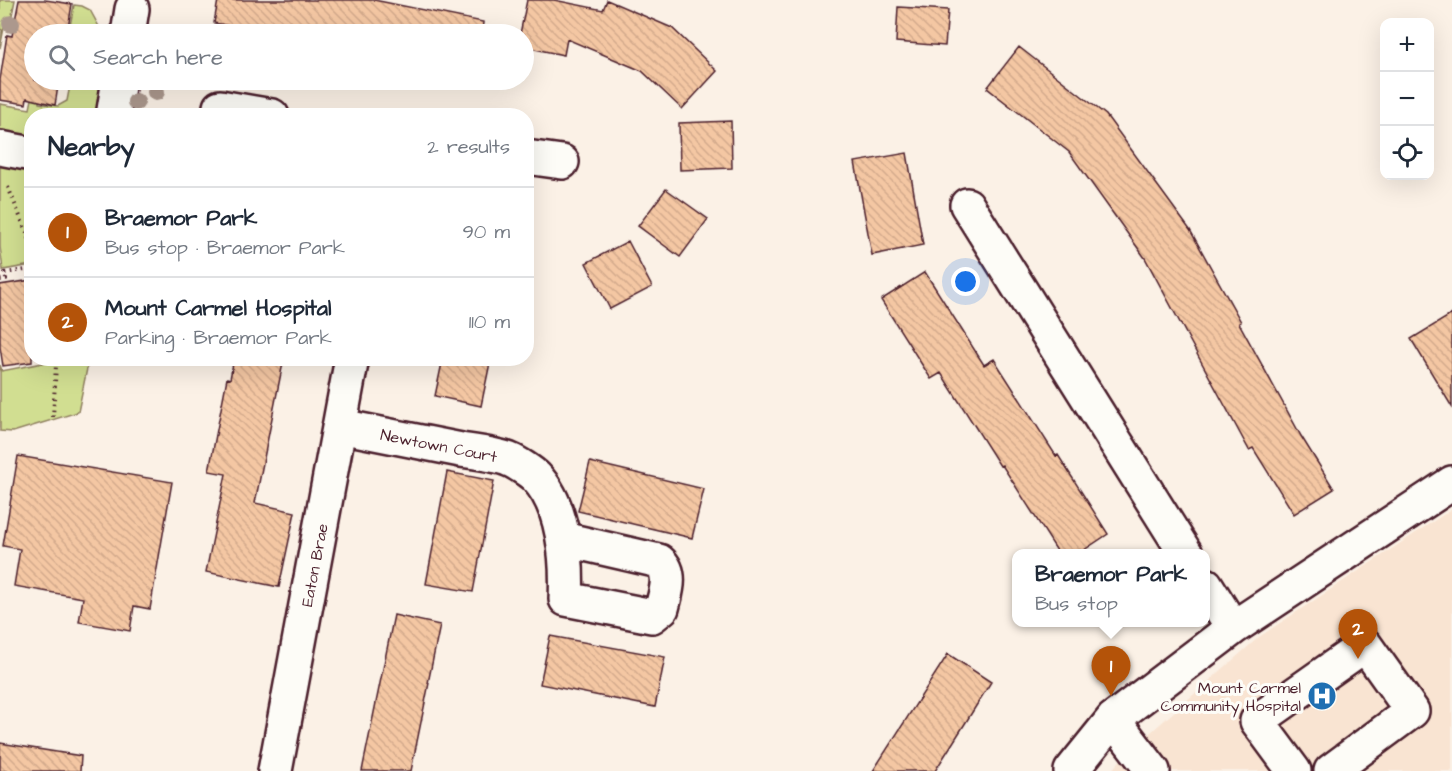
<!DOCTYPE html>
<meta charset="utf-8">
<style>
:root{--surface:#fff;--page:#f6f6f7;--text:#1f2937;--muted:#747a83;--line:#e0e1e3;--accent:#b45309}
body{margin:0;font-family:"Architects Daughter",sans-serif;background:var(--page);color:var(--text)}
.controls{position:absolute;right:18px;top:18px;display:grid;overflow:hidden;border-radius:12px;box-shadow:0 6px 24px #0002}
.controls button{width:54px;height:54px;display:grid;place-items:center;padding:0;border:0;border-bottom:2px solid var(--line);background:var(--surface);color:var(--text);font:30px sans-serif}
.you{position:absolute;left:966px;top:282px;width:21px;height:21px;margin:-15px;border:4px solid #fff;border-radius:50%;background:#1a73e8;box-shadow:0 0 0 9px #1a73e833}
.badge{display:grid;place-items:center;width:39px;height:39px;border-radius:50%;background:var(--accent);color:#fff;font-size:20px;font-weight:700}
.pin{position:absolute;translate:-50% -50px;filter:drop-shadow(0 2px 3px #0008)}
.pin::after{content:'';position:absolute;top:32px;width:21px;height:18px;background:inherit;clip-path:polygon(0 0,100% 0,50% 100%)}
.popup{position:absolute;left:1012px;top:549px;width:198px;height:78px;box-sizing:border-box;display:grid;place-content:center;border-radius:12px;background:var(--surface);filter:drop-shadow(0 2px 4px #0005);font-size:20px;white-space:nowrap;color:var(--muted)}
.popup b{font-size:22px;color:var(--text)}
.popup::after{content:'';position:absolute;left:50%;top:100%;margin-left:-12px;border:12px solid transparent;border-top-color:var(--surface)}
.list{margin:0;padding:0;list-style:none}
h2{display:flex;justify-content:space-between;align-items:center;height:78px;margin:0;padding:0 24px;font-size:26px}
h2 small{font-size:20px;font-weight:400;color:var(--muted)}
.list li{display:grid;grid-template-columns:39px 1fr auto;gap:18px;align-items:center;box-sizing:border-box;height:90px;padding:0 24px;border-top:2px solid var(--line)}
.list b{display:block;font-size:22px;white-space:nowrap}
.list p{margin:0;font-size:20px;white-space:nowrap;color:var(--muted)}
.list em{font-size:20px;font-style:normal;color:var(--muted)}
.icon{flex:none;width:33px;height:33px;fill:none;stroke:currentColor;stroke-width:2;stroke-linecap:round;stroke-linejoin:round}
.map{position:relative;flex:none;width:1452px;height:771px;overflow:hidden}
.search{position:absolute;background:var(--surface);box-shadow:0 6px 24px #0002;left:24px;top:24px;width:510px;height:66px;display:flex;align-items:center;gap:15px;box-sizing:border-box;padding:0 21px;border-radius:33px;color:var(--muted);font-size:22px}
.panel{position:absolute;background:var(--surface);box-shadow:0 6px 24px #0002;left:24px;top:108px;width:510px;height:258px;border-radius:24px}
.map>svg:first-child{display:block}
.built{fill:#f9e4d2}
.grass{fill:#d1de91;stroke:#8e7e5e;stroke-width:1.5}
.building{fill:url(#building-back-hatch);stroke:#4a1f2b;stroke-width:1.5}
.lines{fill:none;stroke-linecap:round;stroke-linejoin:round}
.minor-casing{stroke:#4a1f2b;stroke-width:38}
.path{stroke:#4a1f2b;stroke-width:4;stroke-dasharray:1.5 4.5;stroke-linecap:butt}
.minor{stroke:#fdfcf7;stroke-width:33}
.tree{fill:#ac988d}
.labels{text-anchor:middle;stroke-width:6;stroke-linejoin:round;paint-order:stroke}
.street-label{font-size:16px;fill:#4a1f2b;stroke:#fdfcf7}
.poi-label{font-size:16px;fill:#4a1f2b;stroke:#fdfcf7;text-anchor:end}
</style>
<div class="map">
<svg width="1452" height="771" viewBox="0 0 1452 771">
<defs>
<pattern id="building-back-hatch" width="6" height="6" patternUnits="userSpaceOnUse" patternTransform="scale(1.5)"><rect width="6" height="6" fill="#f4c7a3"/><path d="M-1 5l2 2M0 0l6 6M5-1l2 2" fill="none" stroke="#d3aa8c"/></pattern>
</defs>
<rect width="100%" height="100%" fill="#fbf1e6"/>
<filter id="ink" filterUnits="userSpaceOnUse"><feTurbulence type="fractalNoise" baseFrequency=".0167" numOctaves="2"/><feDisplacementMap in="SourceGraphic" scale="12" xChannelSelector="R" yChannelSelector="G"/><feConvolveMatrix kernelMatrix="1 2 1 2 8 2 1 2 1" color-interpolation-filters="sRGB"/></filter>
<g filter="url(#ink)">
<!-- built -->
<path class="built" d="M1452 509V771H1111L1126 754 1259 637Z"/>
<!-- grass -->
<path class="grass" d="M0 0H15L11 20 24 23 22 32 4 28 0 48 2 30 0 29Z
M74 5 82 6 90 10 103 34H84L69 31Z
M71 80H106L98 115 32 116 31 141 0 135V104L30 109 32 99 39 100V103L58 106 67 101Z
M0 159 32 165 31 265 3 270 0 247Z
M59 359H89L78 412 13 432 0 431V365L2 371 58 360Z"/>
<!-- building -->
<path class="building" d="M19 0H45L72 4 67 34H34V80H59L55 105 27 98 26 104 0 100V80L7 35 12 36Z
M218 0H374L483 22 482 34H273L214 23Z
M527 0H554L603 10 607 0 672 28 717 71 682 109 642 71 567 39 564 55 524 47V34H520Z
M898 7 948 10 945 46 896 42Z
M1019 47 1106 115 1190 230 1241 322 1239 323 1301 436 1334 489 1294 514 1253 448 1249 450 1145 258 1069 152 987 88Z
M731 121 732 168 680 170 679 123Z
M907 153 923 245 872 255 855 162Z
M666 189 708 219 680 257 638 226Z
M628 241 652 287 610 309 586 263Z
M925 272 984 365 994 359 1056 456 1058 455 1108 534 1078 554H1059L1002 465 1000 466 941 373 931 379 881 300Z
M32 280V362L3 366 0 347V285Z
M1452 314V407L1411 339Z
M234 358H284L255 503 295 512 279 587 206 572 226 474 209 471 227 378 230 379Z
M443 358H491L481 406 435 396Z
M18 456 172 482 150 609 134 606 130 631 79 622 83 598 14 586 20 549 3 546Z
M590 462 704 489 692 538 578 511Z
M447 472 494 481 473 592 426 584Z
M394 615 440 625 428 683H429L411 771H362Z
M550 636 665 657 655 707 540 684Z
M948 654 991 682 966 722 935 771H873Z
M0 743 81 756 80 771H0Z"/>
<g class="lines">
<!-- minor casing -->
<g class="minor-casing">
<path id="minor" d="M128 34 132 9
M220 107 272 116
M113 116 119 80
M0 148 32 154
M526 157 562 162
M967 205 1186 554
M340 426C380 434 421 442 461 450 474 452 499 455 510 460 517 463 531 472 536 477 564 506 568 561 566 599L652 616 662 608C666 592 673 573 659 561L563 539
M1206 585 1233 628
M1113 719 1153 771
M275 771 352 358
M1071 771 1113 719 1233 628 1452 483
M1294 771 1257 721 1365 645 1412 711 1331 771"/>
</g>
<!-- path -->
<path class="path" d="M8 187 32 246
M0 280 6 279 5 273 32 269
M53 417 56 365 55 358"/>
<!-- minor -->
<use href="#minor" class="minor"/>
</g>
<!-- trees -->
<g class="tree">
<circle cx="11" cy="24" r="9"/>
<circle cx="156" cy="92" r="9"/>
<circle cx="136" cy="102" r="9"/>
</g>
</g>
<!-- icons -->
<defs>
<g id="hospital-disc" transform="scale(1.5)"><circle r="9.5" fill="#1f6fb2" stroke="#fdfcf7"/><path d="M-5-5h3v3.5h4V-5h3V5h-3V1.5h-4V5h-3Z" fill="#fff"/></g>
</defs>
<g fill-rule="evenodd">
<use href="#hospital-disc" x="1322" y="696"/>
</g>
<g class="labels">
<!-- street labels -->
<g class="street-label">
<text transform="translate(439 445) rotate(11)" y="6">Newtown Court</text>
<text transform="translate(314 565) rotate(-79)" y="6">Eaton Brae</text>
</g>
<!-- poi labels -->
<g class="poi-label">
<text x="1301" y="693">Mount Carmel<tspan x="1301" dy="18">Community Hospital</tspan></text>
</g>
</g>
</svg>
<div class="controls">
<button>+</button>
<button>−</button>
<button><svg class="icon" aria-label="locate" viewBox="0 0 24 24"><circle cx="12" cy="12" r="6"/><path d="M12 2v4M12 18v4M2 12h4M18 12h4"/></svg></button>
</div>
<div class="you"></div>
<div class="pin badge" style="left:1111px;top:696px">1</div>
<div class="popup"><b>Braemor Park</b>Bus stop</div>
<div class="pin badge" style="left:1358px;top:659px">2</div>
<div class="search"><svg class="icon" aria-label="search" viewBox="0 0 24 24"><circle cx="10" cy="10" r="6"/><path d="M15 15l6 6"/></svg>Search here</div>
<section class="panel">
<h2>Nearby<small>2 results</small></h2>
<ul class="list">
<li><span class="badge">1</span><div><b>Braemor Park</b><p>Bus stop · Braemor Park</p></div><em>90 m</em></li>
<li><span class="badge">2</span><div><b>Mount Carmel Hospital</b><p>Parking · Braemor Park</p></div><em>110 m</em></li>
</ul>
</section>
</div>
